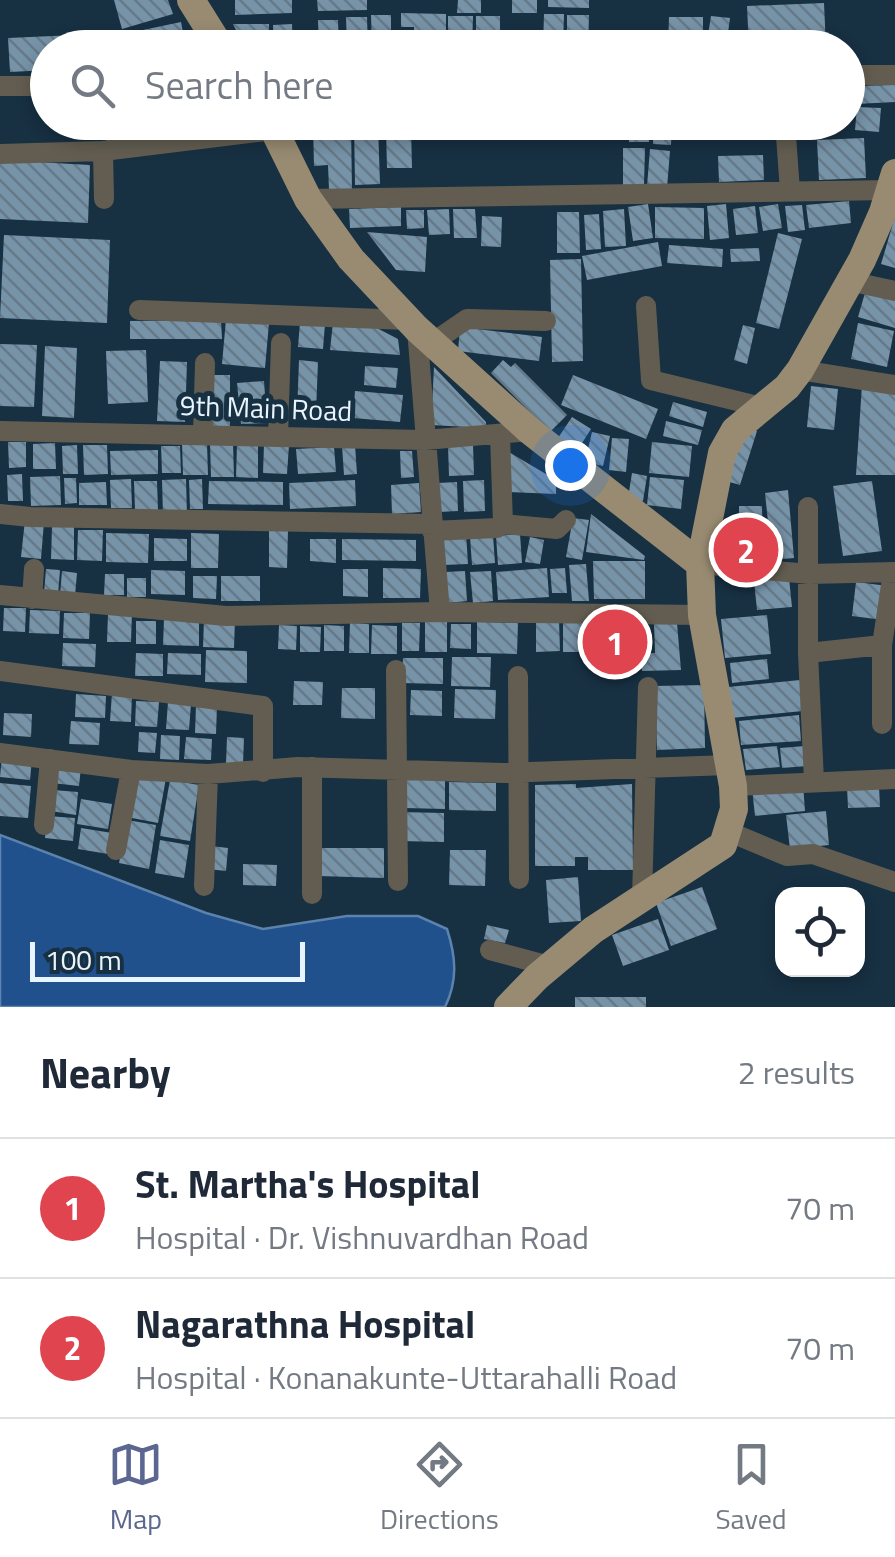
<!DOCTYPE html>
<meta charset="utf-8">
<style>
:root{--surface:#fff;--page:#f2f2f3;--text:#1f2937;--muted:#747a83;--line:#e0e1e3;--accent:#5b6790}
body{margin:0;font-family:"Titillium Web",sans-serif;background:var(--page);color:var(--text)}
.controls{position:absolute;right:30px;bottom:30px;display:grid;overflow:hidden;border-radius:20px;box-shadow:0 5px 15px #0003}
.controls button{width:90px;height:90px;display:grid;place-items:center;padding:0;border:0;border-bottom:2px solid var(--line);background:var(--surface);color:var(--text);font:50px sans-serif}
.scale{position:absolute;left:30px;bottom:25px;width:275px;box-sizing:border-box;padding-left:10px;border:5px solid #e9f5fe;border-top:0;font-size:28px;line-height:35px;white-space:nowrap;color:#e9f5fe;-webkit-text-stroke:8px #173042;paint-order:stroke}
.you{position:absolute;left:570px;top:465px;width:35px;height:35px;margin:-25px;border:8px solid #fff;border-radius:50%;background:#1a73e8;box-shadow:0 0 0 15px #1a73e833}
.badge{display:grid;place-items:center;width:65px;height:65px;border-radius:50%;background:var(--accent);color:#fff;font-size:32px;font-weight:700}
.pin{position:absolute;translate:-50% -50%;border:5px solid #fff;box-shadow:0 2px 10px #0006}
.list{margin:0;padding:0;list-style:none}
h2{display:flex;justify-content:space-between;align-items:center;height:130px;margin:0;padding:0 40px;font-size:42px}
h2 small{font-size:32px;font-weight:400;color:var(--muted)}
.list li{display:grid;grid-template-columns:65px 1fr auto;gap:30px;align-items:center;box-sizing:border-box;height:140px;padding:0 40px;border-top:2px solid var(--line)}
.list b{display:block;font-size:38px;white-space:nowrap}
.list p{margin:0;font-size:32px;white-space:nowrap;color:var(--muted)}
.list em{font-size:32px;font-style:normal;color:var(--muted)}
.icon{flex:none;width:55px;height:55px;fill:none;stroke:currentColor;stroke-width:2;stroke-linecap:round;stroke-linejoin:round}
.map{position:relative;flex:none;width:895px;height:1007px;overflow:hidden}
.search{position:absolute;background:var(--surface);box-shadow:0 5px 15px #0003;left:30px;right:30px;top:30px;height:110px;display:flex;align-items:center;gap:25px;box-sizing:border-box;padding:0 35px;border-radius:55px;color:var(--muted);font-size:38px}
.sheet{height:410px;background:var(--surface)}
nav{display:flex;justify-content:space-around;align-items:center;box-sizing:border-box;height:140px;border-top:2px solid var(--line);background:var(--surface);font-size:28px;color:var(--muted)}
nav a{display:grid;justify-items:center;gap:5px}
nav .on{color:var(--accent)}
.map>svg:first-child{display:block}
.water{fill:#20518c;stroke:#5c82ae;stroke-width:2.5}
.building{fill:url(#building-back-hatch)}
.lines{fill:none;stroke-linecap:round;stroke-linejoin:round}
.minor{stroke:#635d51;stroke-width:20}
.major{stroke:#988b72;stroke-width:28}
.labels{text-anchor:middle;stroke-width:10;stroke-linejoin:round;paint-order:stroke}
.street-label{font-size:28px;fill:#e9f5fe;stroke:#173042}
</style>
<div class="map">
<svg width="895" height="1007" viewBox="0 0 895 1007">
<defs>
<pattern id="building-back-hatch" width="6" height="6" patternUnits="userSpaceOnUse" patternTransform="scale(2.5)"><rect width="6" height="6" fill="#7793a8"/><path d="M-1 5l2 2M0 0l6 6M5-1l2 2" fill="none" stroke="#667988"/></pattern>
</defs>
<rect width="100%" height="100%" fill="#173042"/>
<!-- water -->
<path class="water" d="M0 835 206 913 263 929 347 916H418L447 929C456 957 458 980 445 1007H0Z"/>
<!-- building -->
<path class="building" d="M114 0H168L173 14 122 29Z
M235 0H292V13L235 15Z
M317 0H367V10L318 11Z
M458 0H481V13H457Z
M512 0H537V13H512Z
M548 0H589V8L548 7Z
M824 3 826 47 749 48 747 6Z
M401 13 446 14V48H414V27H401Z
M544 14H564L563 48H543Z
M371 15H391V48H372Z
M567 15H589L588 48H567Z
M448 16H473L472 48H448Z
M476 16H500V48H476Z
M711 16 730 18 726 48H706Z
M346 17H367L368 48H347Z
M669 17H703V48H668Z
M318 20H338L339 48H319Z
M181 22 186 48H107L105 38Z
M233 24H269V48H245Z
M292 24 293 48H274L273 25Z
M75 35 76 48H48V70L10 72 8 38Z
M895 85V102L856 104 855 86Z
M857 107 881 108 879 132 855 130Z
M107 122H144V140L107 141Z
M156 122H213L214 137 157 141Z
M629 122H649V142H629Z
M653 122H672L671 145 653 144Z
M790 122H816V134L790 135Z
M351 124 352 190H329L328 165 314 166 313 125Z
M354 125H378L380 184 355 185Z
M411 127 412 168H387L386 128Z
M864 138 866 178 819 180 817 140Z
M623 148H645L644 185H623Z
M650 149 670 151 667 188 647 186Z
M763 155 764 180 719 182 718 156Z
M0 160 90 165 88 223 0 219Z
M849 201 851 223 809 228 806 205Z
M648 204 653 238 633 241 628 207Z
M726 204 729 238 710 240 707 206Z
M778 204 782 228 763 231 759 207Z
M802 205 805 230 788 232 785 206Z
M755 206 758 233 736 235 733 209Z
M401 207V226L350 228 349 209Z
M655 207 704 208V239L655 238Z
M449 209 450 234 429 235 427 210Z
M453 209H475L477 238H454Z
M624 209 626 246 605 247 603 211Z
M406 210H424V228L407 229Z
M557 212H579L580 253H557Z
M599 214 601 249 586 250 584 215Z
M482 216 502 217 501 247 481 246Z
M894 220H895V268L881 264Z
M367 232 427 237 425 272 396 270Z
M778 233 802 239 779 329 756 323Z
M4 235 110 240 107 323 0 318Z
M658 242 662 266 587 280 582 256Z
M669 245 723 249 722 267 667 263Z
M759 248 760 261 731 262 730 249Z
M581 259 583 361 552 362 550 260Z
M867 286 895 295V328L858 317Z
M226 319 269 323 265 368 222 364Z
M221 320 222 339H130V321Z
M300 322 325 324 323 349 298 347Z
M333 322 371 325 398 339 400 355 330 350Z
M858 323 894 331 887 367 851 359Z
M743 325 755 328 747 364 734 360Z
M460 327 542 337 539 361 458 351Z
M0 344 37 345 34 407 0 406Z
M45 346 77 348 74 418 42 416Z
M146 350 148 402 108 404 106 351Z
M299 360 318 362 316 412 297 414Z
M503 360 511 367 515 363 567 415 550 432 491 373Z
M160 361 187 362 185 422 157 421Z
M365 366 398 368 396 388 364 385Z
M434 367 486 422V428L431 425Z
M207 375H230V426H207Z
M573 375 658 409 646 439 561 405Z
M264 381 267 423 241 424 237 383Z
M862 385 895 391V475H856Z
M811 386 838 389 834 430 807 427Z
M355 391 403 395 400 422 353 418Z
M673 402 707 412 703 427 669 416Z
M572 417 591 429 577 451 558 438Z
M666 421 702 430 698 445 663 436Z
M743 427 757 431 740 485 726 481Z
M592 432 610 436 603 466 585 462Z
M612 438 629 439 626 472 609 470Z
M8 442H26V467L9 468Z
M652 442 692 446 689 477 649 473Z
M55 443 56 469H33V444Z
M182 443H207L208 475H183Z
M210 443H233L234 477H211Z
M237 444H258V478L236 477Z
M264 444 289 445 287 474 263 473Z
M77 445 78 474H63L62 446Z
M83 445H107L108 474 84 475Z
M355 445 357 474 344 475 342 446Z
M473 445 474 475 449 476 448 446Z
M161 446H180L181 473H162Z
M334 447 336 472 298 474 296 449Z
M158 450V474L111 475 110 451Z
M400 451H412L414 477 401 478Z
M507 451 556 480V494L506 492Z
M632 473 647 476 643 501 628 498Z
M22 474 23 501H8L7 475Z
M60 476 61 505 31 506 30 477Z
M650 477 684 480 681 509 647 505Z
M64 478H76L77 503 65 504Z
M131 479 132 508H111L110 480Z
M186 479 187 515H163L162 480Z
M202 479 203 509H190L189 480Z
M355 480 356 506 290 509 289 483Z
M484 480 485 511 464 512 463 481Z
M134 481H157L158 510H135Z
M209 481 283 482V505L208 504Z
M872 481 882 551 843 556 833 486Z
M106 482 107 505H79V483Z
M457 482 458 511 439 512 438 483Z
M419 483 421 512 392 514 391 485Z
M788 490 794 558 772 560 765 493Z
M739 506H762L763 560H739Z
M591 514 645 556 644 560 586 552Z
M573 518 589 520 582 560 566 557Z
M25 520 44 522 41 559 21 557Z
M52 527H74V560L51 559Z
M78 530H103L102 561 77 560Z
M269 530H288L287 568 269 567Z
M106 533 149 534 148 563 106 562Z
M191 533 219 534 218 568H191Z
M466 533 468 564 444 565 441 534Z
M520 534 522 563 498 565 496 536Z
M493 535 495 563 472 565 470 537Z
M530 537 544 540 540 564 525 562Z
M154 538 187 539V561H154Z
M310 539H336V563L310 561Z
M342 539 416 540V561L342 560Z
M593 561H645V599H594Z
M586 564 589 601H572L569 565Z
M383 568 421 569 420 598H383Z
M547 568 549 597 498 600 496 572Z
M565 568 567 593H552L550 569Z
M46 569 60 570 58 595 44 593Z
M343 569H368V597L343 596Z
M151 570 185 571V595L151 594Z
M62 571 77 573 75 596 60 595Z
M465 571 467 601 447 603 445 572Z
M491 571 493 601 473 603 470 572Z
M105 574H124V595H104Z
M193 576H217L216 599 193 598Z
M221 576H260V601H221Z
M127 578H146V597H127Z
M789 578 792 607 757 610 754 581Z
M856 582 888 586 883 620 852 616Z
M4 608H26L25 632 3 631Z
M30 610 60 611 59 634 29 633Z
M64 613H90L89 639 63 638Z
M108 613H132L131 642H107Z
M767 615 771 654 725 658 721 619Z
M164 619 199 620V646L163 645Z
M204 619H235L234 648 203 647Z
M536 620H559L560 651 536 652Z
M136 621H156V644H136Z
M425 621 447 622V652H425Z
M624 621 625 652H563V622Z
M477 622 518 623 517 654 477 653Z
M350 623 369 624V653H349Z
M402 623H420L419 651H402Z
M677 623 681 670 642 671 641 653H655L654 624Z
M451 624H471V649L450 648Z
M279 625 297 626 296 650 278 649Z
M324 625 344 626V651H324Z
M372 625 397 626V654H371Z
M300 626 321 627 320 652H300Z
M628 628H647L648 650 629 651Z
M63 643 96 644 95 667 62 666Z
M206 650 247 651V683L205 682Z
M136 653 163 654V676H135Z
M168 653 201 654V675L167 674Z
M452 657H491L490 687 451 686Z
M403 658H443V684L402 683Z
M767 659 769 679 732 683 730 663Z
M800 680 803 711 731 718 728 687Z
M294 681 323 682 322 705H293Z
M704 685 705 748 657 750 655 686Z
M342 688H375V719L341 718Z
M455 689 496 690 495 719 454 718Z
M411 690 442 691V716L410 715Z
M112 693 132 694 131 722 110 721Z
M76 694 106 696 105 718 75 717Z
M136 701 159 702 157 727 135 726Z
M168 702 191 704 189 730 166 729Z
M196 705 217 706 216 734 195 733Z
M4 713 32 714 31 737 3 735Z
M799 715 801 741 741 745 739 721Z
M71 721 100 723 99 745 69 744Z
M139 732 157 733 155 753 138 752Z
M161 735 180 736 179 760 160 759Z
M186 737 212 739 211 760 184 759Z
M227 737 244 738 243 765 226 764Z
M777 746 780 767 746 770 743 749Z
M805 746 807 766 782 768 780 748Z
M2 756 32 759 30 780 0 777Z
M53 765 81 767 79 786 52 783Z
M135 772 166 778 158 823 127 817Z
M170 780 199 785 190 841 160 836Z
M405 780H445V809L404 808Z
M449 782 496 783V811L449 810Z
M0 783 31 786 28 818 0 816Z
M576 784V788L632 784 633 870H588V857H575V866H535V785Z
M803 784 805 811 755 816 752 788Z
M879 786 880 807 848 808 847 787Z
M53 790 78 792 76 815 51 811Z
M81 799 112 804 108 829 77 824Z
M826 811 829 845 790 849 786 815Z
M399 812 444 813V842L399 841Z
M47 816 75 818 73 841 45 838Z
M127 820 156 825 149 869 119 863Z
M81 828 112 833 108 854 78 849Z
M160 840 189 845 184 878 155 873Z
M211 846 228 848 226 871 208 869Z
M318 848H384V878L318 876Z
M450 850H486L485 886 449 885Z
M243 864 277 865 276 886 243 885Z
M578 877 581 921 549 923 546 880Z
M702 887 717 929 671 946 656 903Z
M658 919 669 950 623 966 612 935Z
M487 925 509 930 505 943 484 939Z
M575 997H646V1007H575Z"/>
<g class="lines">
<!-- minor -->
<path class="minor" d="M848 75H895
M0 86H48
M785 122 790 191
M0 154 103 151
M104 199 103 151 274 130
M308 199 890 190
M849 281 895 291
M646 306 651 380 762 407
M139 310 408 320
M417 329 440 612
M432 343 467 319 546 321
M800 370 895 385
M0 431 425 440 530 431
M203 434 205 363
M278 436 281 343
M808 507V653L814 781
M0 514 30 517 432 524
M503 524 557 529 566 520
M432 531 497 528 503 524 500 435
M700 564 809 574 895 572
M0 595 226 616 440 612 702 615
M32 599 34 569
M808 653 882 645
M396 670 398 881
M0 671 263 706V772
M518 676 519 879
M882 724V645L893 572
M0 753 131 770 208 774 298 767 503 773 729 765
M733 786 895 779
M44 825 50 759
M727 831 787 856 813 854 895 882
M116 850 131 770
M204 886 208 774
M312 894V767
M642 898 648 687
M490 950 549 966"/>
<!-- major -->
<path class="major" d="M191 0 221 48
M270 122 308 199 351 259 417 329 530 431 700 564
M508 1007 537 977 593 930 723 845 734 809 733 786 702 615 700 564 722 453 735 430 787 387 800 370 862 260 883 212 895 173"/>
</g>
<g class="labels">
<!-- street labels -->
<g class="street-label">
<text transform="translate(266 408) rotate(2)" y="10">9th Main Road</text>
</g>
</g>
</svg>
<div class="controls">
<button><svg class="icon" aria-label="locate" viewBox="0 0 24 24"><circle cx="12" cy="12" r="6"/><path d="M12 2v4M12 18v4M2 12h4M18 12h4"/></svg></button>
</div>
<div class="scale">100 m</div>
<div class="you"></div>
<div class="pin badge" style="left:615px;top:642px;background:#e0444e">1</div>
<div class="pin badge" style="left:746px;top:550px;background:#e0444e">2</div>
<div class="search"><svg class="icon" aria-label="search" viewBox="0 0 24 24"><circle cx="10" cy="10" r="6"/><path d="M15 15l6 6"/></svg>Search here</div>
</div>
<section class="sheet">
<h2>Nearby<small>2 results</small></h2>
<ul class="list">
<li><span class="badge" style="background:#e0444e">1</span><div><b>St. Martha's Hospital</b><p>Hospital · Dr. Vishnuvardhan Road</p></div><em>70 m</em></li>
<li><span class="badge" style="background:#e0444e">2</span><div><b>Nagarathna Hospital</b><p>Hospital · Konanakunte-Uttarahalli Road</p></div><em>70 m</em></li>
</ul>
</section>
<nav>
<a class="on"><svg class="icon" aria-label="map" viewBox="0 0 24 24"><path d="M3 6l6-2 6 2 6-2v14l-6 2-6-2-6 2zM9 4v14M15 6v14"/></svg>Map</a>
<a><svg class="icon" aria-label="directions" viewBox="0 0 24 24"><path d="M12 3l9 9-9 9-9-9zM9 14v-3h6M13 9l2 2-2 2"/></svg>Directions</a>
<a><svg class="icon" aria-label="saved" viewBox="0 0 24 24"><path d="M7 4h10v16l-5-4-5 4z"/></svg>Saved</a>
</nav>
